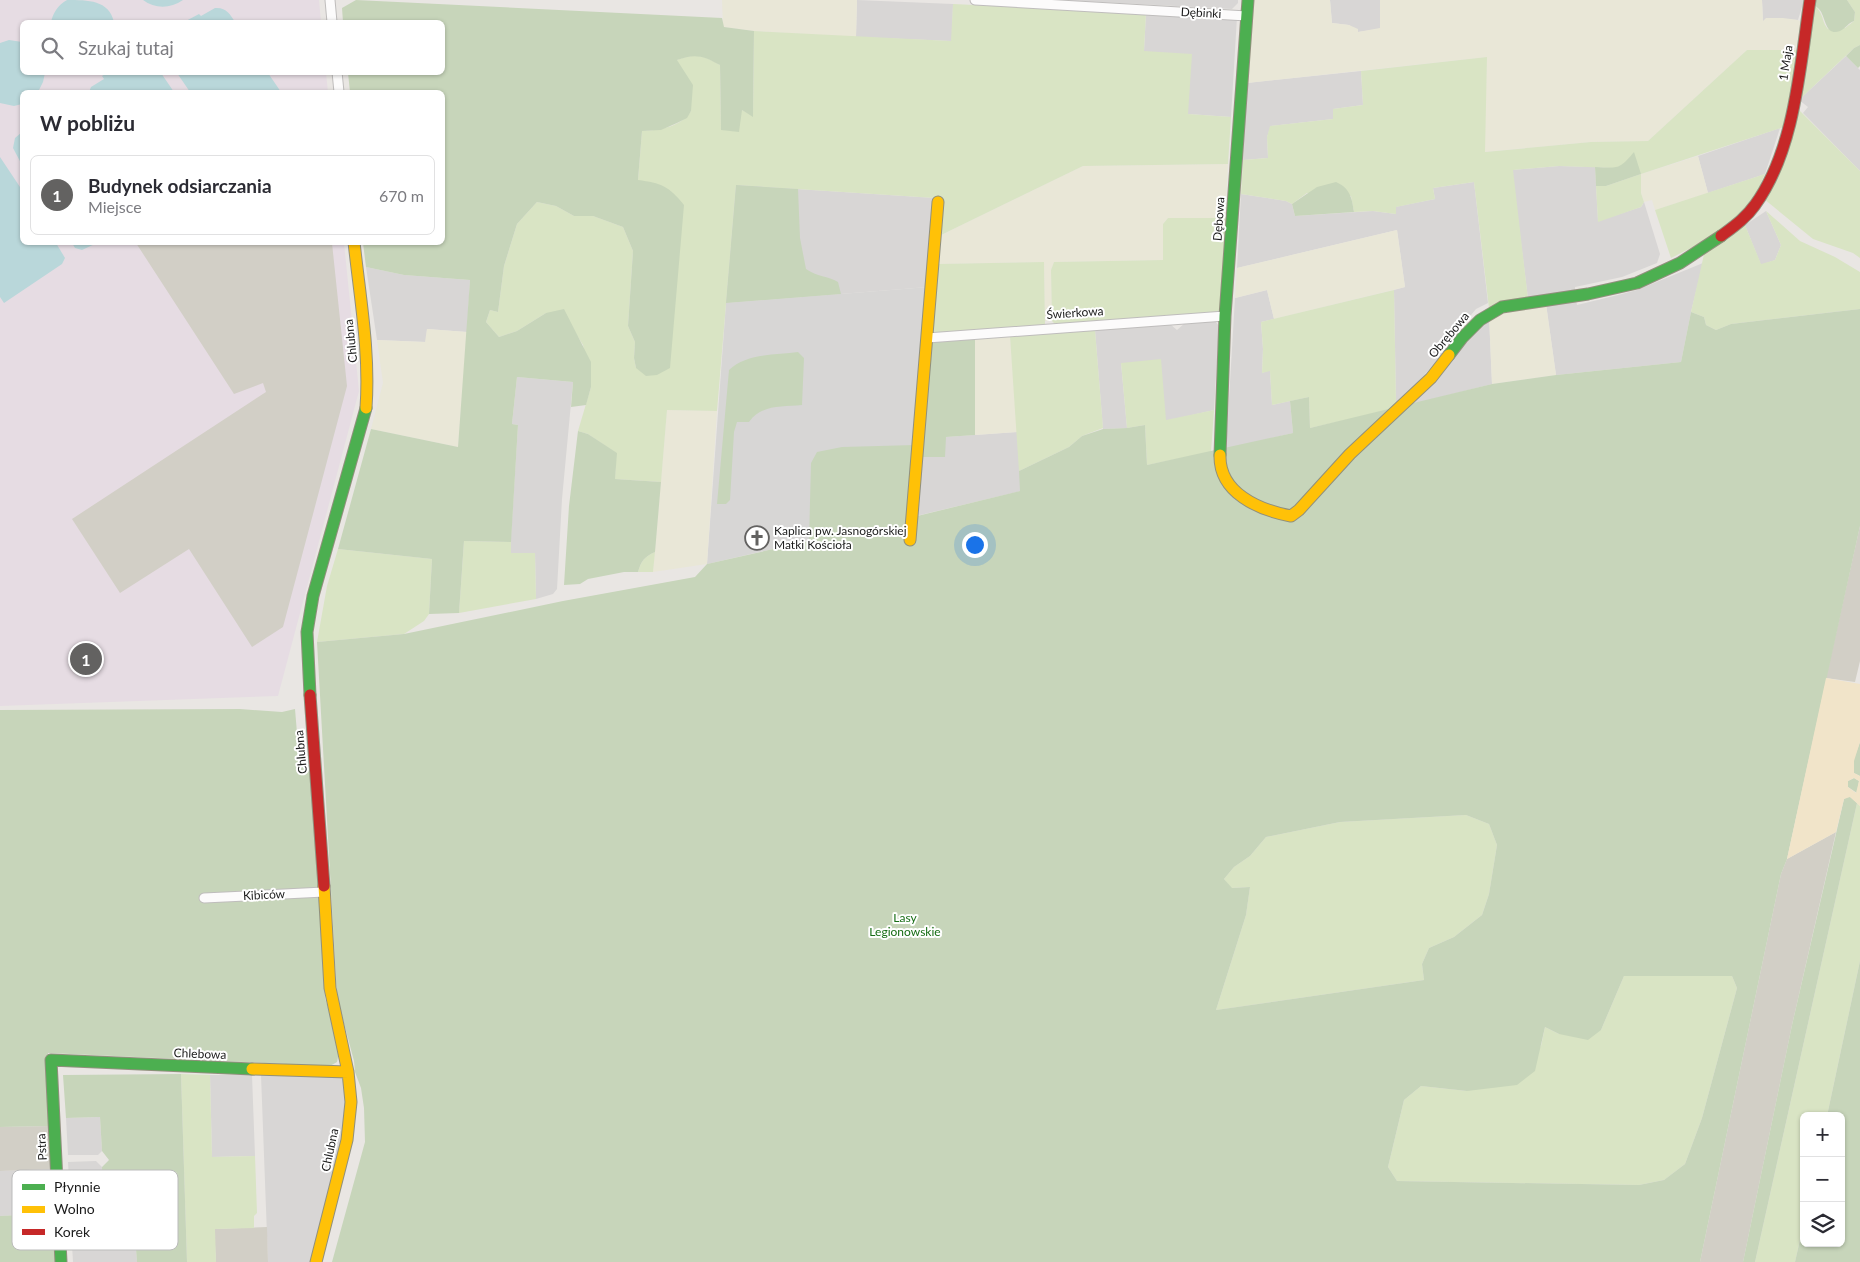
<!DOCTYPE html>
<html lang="pl">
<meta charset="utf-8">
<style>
:root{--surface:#fff;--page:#f2f2f3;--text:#2b2b33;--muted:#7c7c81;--line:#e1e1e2;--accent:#636261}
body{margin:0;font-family:Lato,sans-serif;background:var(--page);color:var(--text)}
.controls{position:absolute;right:15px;bottom:15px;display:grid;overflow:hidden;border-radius:8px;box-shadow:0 1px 4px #0004}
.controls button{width:45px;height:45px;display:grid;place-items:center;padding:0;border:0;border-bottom:1px solid var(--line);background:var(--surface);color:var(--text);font:25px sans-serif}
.you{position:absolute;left:974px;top:544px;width:18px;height:18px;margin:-12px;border:4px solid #fff;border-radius:50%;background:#1a73e8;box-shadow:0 0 0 8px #1a73e833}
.badge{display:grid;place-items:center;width:32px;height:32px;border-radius:50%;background:var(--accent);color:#fff;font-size:16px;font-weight:700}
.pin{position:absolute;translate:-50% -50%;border:2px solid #fff;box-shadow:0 1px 5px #0006}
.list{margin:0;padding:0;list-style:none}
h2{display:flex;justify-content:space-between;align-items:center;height:65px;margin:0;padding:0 20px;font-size:21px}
h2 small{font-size:16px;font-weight:400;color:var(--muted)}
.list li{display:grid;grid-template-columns:32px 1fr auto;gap:15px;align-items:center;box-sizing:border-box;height:80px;margin:0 10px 10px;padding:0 10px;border:1px solid var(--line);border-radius:8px}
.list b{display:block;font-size:19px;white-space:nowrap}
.list p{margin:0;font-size:16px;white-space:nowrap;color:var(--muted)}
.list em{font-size:16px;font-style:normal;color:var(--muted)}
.icon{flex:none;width:28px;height:28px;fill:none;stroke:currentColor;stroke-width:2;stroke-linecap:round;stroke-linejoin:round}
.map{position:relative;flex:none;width:1860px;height:1262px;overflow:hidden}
.search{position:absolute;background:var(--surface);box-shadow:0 1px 4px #0004;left:20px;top:20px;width:425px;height:55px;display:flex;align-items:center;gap:12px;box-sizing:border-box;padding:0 18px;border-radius:8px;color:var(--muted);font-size:19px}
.panel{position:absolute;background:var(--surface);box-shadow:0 1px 4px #0004;left:20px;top:90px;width:425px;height:155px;border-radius:8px}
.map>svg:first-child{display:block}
.residential{fill:#d8d6d5}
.industrial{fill:#e6dce3}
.religious{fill:#d7d6d5}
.construction{fill:#d2cfc6}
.farmland{fill:#e9e7d7}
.grass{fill:#d9e4c4}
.forest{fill:#c7d5ba;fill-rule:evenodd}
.sand{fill:#f1e4c9;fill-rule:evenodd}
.water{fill:#b9d7da}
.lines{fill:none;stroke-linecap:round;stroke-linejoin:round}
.street-casing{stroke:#bfbdbc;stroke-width:11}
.fast-casing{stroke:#91907d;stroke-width:13}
.slow-casing{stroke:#91907d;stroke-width:13}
.jam-casing{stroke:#91907d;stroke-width:13}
.street{stroke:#fcfbfb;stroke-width:9}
.fast{stroke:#4caf50;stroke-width:11}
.slow{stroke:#ffc107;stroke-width:11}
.jam{stroke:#c62828;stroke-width:11}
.labels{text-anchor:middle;stroke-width:4;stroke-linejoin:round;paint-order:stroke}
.street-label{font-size:12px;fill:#1b1b1b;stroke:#fff}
.poi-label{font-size:12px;fill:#1b1b1b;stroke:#fff;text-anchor:start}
.park-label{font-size:12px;fill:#176d15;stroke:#fff}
.key{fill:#fff;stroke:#bbb;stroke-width:1}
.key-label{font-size:14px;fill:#1b1b1b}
</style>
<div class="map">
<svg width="1860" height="1262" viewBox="0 0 1860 1262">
<rect width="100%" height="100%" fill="#e9e6e3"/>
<!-- residential -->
<path class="residential" d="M857 0 953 4 952 41 856 37Z
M1064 0H1238V3L1232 9Z
M1330 0H1380V29L1358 32 1349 25 1332 23Z
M1762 0H1804L1798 20 1767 18 1763 22Z
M1146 13 1237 17 1231 117 1188 114 1144 51Z
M1846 56 1860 70V171L1803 113 1808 107 1799 100Z
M1361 71 1363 105 1333 109V119L1271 126 1267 137 1268 158 1243 160 1247 83Z
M1780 128 1765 174 1708 193 1698 156Z
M1559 166 1595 167 1598 221 1641 207 1644 202 1660 254 1657 263 1622 277 1575 287V292L1528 299 1512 170Z
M1474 182 1488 303 1476 309 1452 338 1441 356 1404 398 1396 403 1394 290 1405 287 1397 230 1237 268 1241 194 1286 201 1292 204 1295 216 1373 211 1396 214 1395 207 1435 199 1433 188Z
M736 185 935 198 928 287 726 303Z
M1766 211 1781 245 1775 260 1761 265 1745 225Z
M1703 263 1691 312 1681 362 1556 375 1546 304 1576 300 1577 305 1618 295 1637 290Z
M366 267 404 275 470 280 467 332 427 329 426 342 377 340Z
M1267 290 1274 319 1261 322 1263 349 1262 373 1270 370 1272 405 1290 401 1293 433 1226 449 1235 298Z
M1489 316 1492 384 1405 406Z
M1215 321 1219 326 1214 410 1166 421 1121 363 1127 428 1103 429 1095 330 1170 324 1177 330 1185 323Z
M517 377 573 382 562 499 557 589 553 594 536 599 535 553H510L518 425 512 424Z
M1017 432 1021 491 916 516 920 457 946 437Z
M210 1075H252L255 1156 212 1157Z
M261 1075H345L347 1118 311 1262H268Z
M100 1117 102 1151 98 1155H68L66 1118Z
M96 1161 102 1167 103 1234 72 1238 68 1162Z
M53 1169 55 1213 0 1216V1171Z
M135 1236 137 1262H73L72 1245Z"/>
<!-- industrial -->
<path class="industrial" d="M0 0H319L321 22H22V72L326 73 328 92H22V242L344 243 359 391 278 696 0 706Z"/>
<!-- religious -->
<path class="religious" d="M928 287 909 518 707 564 726 303Z"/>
<!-- construction -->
<path class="construction" d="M136 243H332L347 386 283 627 252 647 189 549 120 593 72 519 266 392 263 383 234 394Z
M1860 526V661L1855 682 1826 678Z
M1836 832 1792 1025 1743 1262H1700L1781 874 1787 859Z
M50 1126 53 1169 0 1171V1127Z
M267 1227 268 1262H216L214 1229Z"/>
<!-- farmland -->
<path class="farmland" d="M722 0H857L856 37 754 31 723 27Z
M1254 0H1330L1332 23 1349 25 1358 29V32L1380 28V0H1762L1763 21 1766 18H1783L1798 20 1801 22 1796 50H1747L1648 141 1591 142 1484 152 1487 57 1247 83Z
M1698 156 1708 193 1655 210 1652 200 1644 202 1641 193V174Z
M1228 164 1225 218H1168L1163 224V260L1054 262 1051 270 1052 321H1045L1044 262 937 264 939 236 1083 166Z
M1397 230 1405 287 1274 319 1267 290 1235 298 1237 268Z
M1546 304 1556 375 1492 384 1489 316Z
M427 329 467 332 458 447 371 429 383 383 377 340 425 342Z
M1010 336 1017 432 975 435V338Z
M667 410 717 411 707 564 653 572Z"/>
<!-- grass -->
<path class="grass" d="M1847 0H1860V45L1854 48 1799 100 1814 5C1825 15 1821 21 1828 29L1845 28 1854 21 1855 12Z
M953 4 1146 13 1144 51 1192 54 1188 114 1231 117 1228 164 1083 166 939 236 935 198 736 185 717 411 667 410 661 482 615 479 616 453 588 434 578 431 591 387 583 345 571 326 546 313 517 331 499 337 486 322 490 310 498 312 504 266 517 224 537 202 556 206 574 216H593L623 227 633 251 628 326 635 342 634 358 636 368 638 180 642 131C660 130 681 127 691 111L677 60C696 53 702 55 720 65L721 130 742 110 753 116 754 31 951 41Z
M1747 50H1798L1784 127 1641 174V193L1644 202 1641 207 1598 222 1596 186H1606L1641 174 1622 166 1614 168 1559 166 1513 170 1528 299 1489 308 1474 182 1433 188 1435 199 1396 207V214L1373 211 1354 212 1351 196 1307 193 1292 204 1286 201 1241 194 1243 160 1268 158 1267 137 1270 126 1333 119V109L1363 105 1361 71 1487 57 1485 152 1591 142 1648 141Z
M1795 106 1860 171V258L1853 253 1813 239 1764 199Z
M1765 174C1760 184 1757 197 1749 205 1730 228 1698 245 1671 258L1655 210Z
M1766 211 1800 241 1835 257 1860 272V309L1731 324 1716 330 1706 325 1704 317 1691 312 1705 250 1745 225 1761 264 1775 260 1781 245Z
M1168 218H1225L1227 220 1222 307 1216 313 1055 324 1052 321 1051 270 1054 262 1163 260V224Z
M1044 262 1045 325 935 335 931 332 937 264Z
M1394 290 1396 403 1391 410 1310 428 1309 397 1272 405 1270 371 1262 373 1263 349 1261 322Z
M1095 330 1103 428 1082 436 1069 447 1019 471 1010 336Z
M1161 359 1166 420 1214 410 1211 452 1147 465 1145 425 1127 428 1121 363Z
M464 541 511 542V553H535L536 599 459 613Z
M338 549 432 559 429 614 424 621 404 634 317 642 327 586Z
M655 552 653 572H638C641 561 644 557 655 552Z
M1857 803 1860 806V961L1827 1116H1804V1222L1795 1262H1755Z
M1466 815 1489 824 1497 845 1489 894 1482 915 1454 937 1429 948 1422 964 1424 980 1216 1010 1246 915 1250 887 1231 888 1224 879 1234 867 1250 856 1266 837 1340 822Z
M1624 976H1732L1737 988 1702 1118 1685 1164 1664 1180 1639 1185 1397 1181 1388 1167 1404 1100 1421 1086 1467 1091 1541 1046 1545 1027 1559 1034 1601 1030Z
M181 1074 210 1075 212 1157 255 1156 257 1213 254 1216V1228L215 1229 216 1262H187Z"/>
<!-- forest -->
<path class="forest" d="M356 0 722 18 724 27 754 31 753 117 742 110 739 132 721 130 720 65C704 56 695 53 677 60L693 85 691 111 687 118 677 123 661 130 642 131 638 180C661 183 669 186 684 205L670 368 657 375 646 376 636 368 634 358 635 342 628 326 633 251 623 227 593 216H574L556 206 537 202 517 224 504 266 498 312 490 310 486 322 499 337 517 331 546 313 564 309 591 362V387L586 405 571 407 573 382 517 377 512 424 518 425 511 542 464 541 459 613 429 614 432 559 338 549 371 429 458 447 470 280 404 275 366 267 363 243 442 242V92H350L348 73 442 72V22H343L342 8Z
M1815 0H1847L1855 12 1854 21C1848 23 1846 28 1840 31 1827 36 1826 22 1822 14 1821 10 1817 7 1814 5Z
M1860 45V66L1858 68 1846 56 1854 48Z
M1634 152 1641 174 1606 186H1596L1595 167C1618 168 1619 170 1634 152Z
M1336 182C1350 188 1352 198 1354 212L1295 216 1292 204 1317 187Z
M736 185 798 189 800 238 806 269C817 277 828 276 838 282L841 294 726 303Z
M1860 309V526L1787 859 1781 874 1700 1262H332L365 1142 364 1108 361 1088 355 1072 354 1061 337 997 317 642 404 634 563 601 695 577 707 564 809 541 811 463 817 452 842 447 915 445 909 518 1020 491 1019 471 1069 447 1082 436 1103 429 1127 428 1145 425 1147 465 1293 433 1290 401 1309 397 1310 428 1492 384 1556 375 1681 362 1691 312 1704 317 1706 325 1716 330 1731 324ZM1466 815 1489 824 1497 845 1489 894 1482 915 1454 937 1429 948 1422 964 1424 980 1216 1010 1246 915 1250 887 1232 888 1224 879 1234 867 1250 856 1266 837 1340 822ZM1624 976H1732L1737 988 1702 1118 1685 1164 1664 1180 1639 1185 1397 1181 1388 1167 1404 1100 1421 1086 1467 1091 1517 1085 1535 1071 1545 1027 1559 1034 1588 1040 1601 1030Z
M975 338V435L946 437 945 457H920L930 344 933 341Z
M798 352 804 358 802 405C782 407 762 404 749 422H737L734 432 730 500 726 504H717L729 370C746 353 776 355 798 352Z
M578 431 588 434 617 453 615 479 661 482 655 552C644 557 641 561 638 572H624L588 579 580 584 564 585 569 506Z
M240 709 282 712 295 709 298 745 312 779 325 998C330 1014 342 1045 337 1062L330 1066 48 1053 50 1126 0 1127V710Z
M1860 742V776L1854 773 1853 761Z
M1854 778 1859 781 1857 793 1848 787V781Z
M1849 796 1857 803 1755 1262H1743L1792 1025 1844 799Z
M1860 961V1262H1795L1804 1222V1243H1841V1116H1827Z
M181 1074 187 1262H137L135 1236 72 1245V1238L103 1234 102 1167 109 1160 102 1151 100 1117 66 1118 63 1075Z
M55 1213 57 1262H0V1216Z"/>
<!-- sand -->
<path class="sand" d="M1826 678 1860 684V742L1854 761V773L1860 776V806L1850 797 1844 799 1836 832 1787 859ZM1854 778 1859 781 1856 793 1848 787V781Z"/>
<!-- water -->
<path class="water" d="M67 0C88 0 109 0 114 22H51C53 13 58 5 67 0Z
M143 0H183C170 9 155 9 143 0Z
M215 8C226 7 230 14 235 22H184L199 14 201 16Z
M9 40 22 42V72L45 73 43 82 38 92H22V104L14 106 0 103V43Z
M107 73H161L174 92H89L91 87 104 79 102 76Z
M177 73H268L281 92H190Z
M22 132V165L13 148 15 138Z
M0 157 22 190V242L56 243 65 258 62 264 4 303 0 297Z
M72 243H97L82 250 75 248Z"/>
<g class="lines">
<!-- street casing -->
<g class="street-casing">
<path id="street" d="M330 0 332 22
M975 0 1247 16
M337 72 339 92
M927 338 1225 316
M204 898 324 892"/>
</g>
<!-- fast casing -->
<g class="fast-casing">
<path id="fast" d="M1449 355 1462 338 1480 320 1502 307 1588 294 1637 283 1680 263 1721 236
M1220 455 1225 316 1248 0
M310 695 307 632 313 596 366 408
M61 1262 51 1060 252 1069"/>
</g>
<!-- slow casing -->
<g class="slow-casing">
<path id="slow" d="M354 242C360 298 370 352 366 408
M1220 455C1219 493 1259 510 1291 516L1299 510 1350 454 1431 378 1449 355
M910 540 938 202
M252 1069 348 1072
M316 1262 347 1140 351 1102 348 1072 330 988 324 886"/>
</g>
<!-- jam casing -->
<g class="jam-casing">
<path id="jam" d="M1721 236C1733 227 1746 218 1755 205 1795 150 1800 66 1810 0
M310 695 324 886"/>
</g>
<!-- street -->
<use href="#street" class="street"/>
<!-- fast -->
<use href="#fast" class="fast"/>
<!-- slow -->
<use href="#slow" class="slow"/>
<!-- jam -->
<use href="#jam" class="jam"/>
</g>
<!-- icons -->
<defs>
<g id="church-ring" transform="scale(1.25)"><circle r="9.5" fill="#fff" stroke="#636261" stroke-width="1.5"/><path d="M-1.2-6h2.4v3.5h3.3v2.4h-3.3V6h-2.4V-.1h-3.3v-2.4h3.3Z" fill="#636261"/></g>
</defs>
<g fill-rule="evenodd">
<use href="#church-ring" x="757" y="538"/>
</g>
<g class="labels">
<!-- street labels -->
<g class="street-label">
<text transform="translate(1201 13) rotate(3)" y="4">Dębinki</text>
<text transform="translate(1786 63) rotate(-81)" y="4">1 Maja</text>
<text transform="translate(1219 219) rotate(-86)" y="4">Dębowa</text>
<text transform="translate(1075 313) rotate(-4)" y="4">Świerkowa</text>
<text transform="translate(1449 335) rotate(-50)" y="4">Obrębowa</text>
<text transform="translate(351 341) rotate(-96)" y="4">Chlubna</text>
<text transform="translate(301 752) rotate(-95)" y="4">Chlubna</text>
<text transform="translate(264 895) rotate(-3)" y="4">Kibiców</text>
<text transform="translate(200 1054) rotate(2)" y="4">Chlebowa</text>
<text transform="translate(42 1147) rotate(-93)" y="4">Pstra</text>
<text transform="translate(330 1150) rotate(-78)" y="4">Chlubna</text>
</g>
<!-- poi labels -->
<g class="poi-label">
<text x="774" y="535">Kaplica pw. Jasnogórskiej<tspan x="774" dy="14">Matki Kościoła</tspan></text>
</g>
<!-- park labels -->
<g class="park-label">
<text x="905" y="922">Lasy<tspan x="905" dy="14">Legionowskie</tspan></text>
</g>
</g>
<!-- legend -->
<rect x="12" y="1170" width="166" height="80" rx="8" class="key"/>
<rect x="22" y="1184" width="23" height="6" fill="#4caf50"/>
<rect x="22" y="1206" width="23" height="7" fill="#ffc107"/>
<rect x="22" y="1229" width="23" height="6" fill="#c62828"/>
<g class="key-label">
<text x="54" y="1192">Płynnie</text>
<text x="54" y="1214">Wolno</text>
<text x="54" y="1237">Korek</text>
</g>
</svg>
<div class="controls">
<button>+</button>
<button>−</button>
<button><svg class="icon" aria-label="layers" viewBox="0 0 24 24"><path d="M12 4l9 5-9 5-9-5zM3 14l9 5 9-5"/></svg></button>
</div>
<div class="you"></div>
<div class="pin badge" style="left:86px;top:659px">1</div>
<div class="search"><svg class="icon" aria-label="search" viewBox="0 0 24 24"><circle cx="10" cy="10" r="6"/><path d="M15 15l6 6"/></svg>Szukaj tutaj</div>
<section class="panel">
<h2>W pobliżu<small></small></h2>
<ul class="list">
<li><span class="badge">1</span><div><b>Budynek odsiarczania</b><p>Miejsce</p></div><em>670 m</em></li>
</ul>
</section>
</div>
